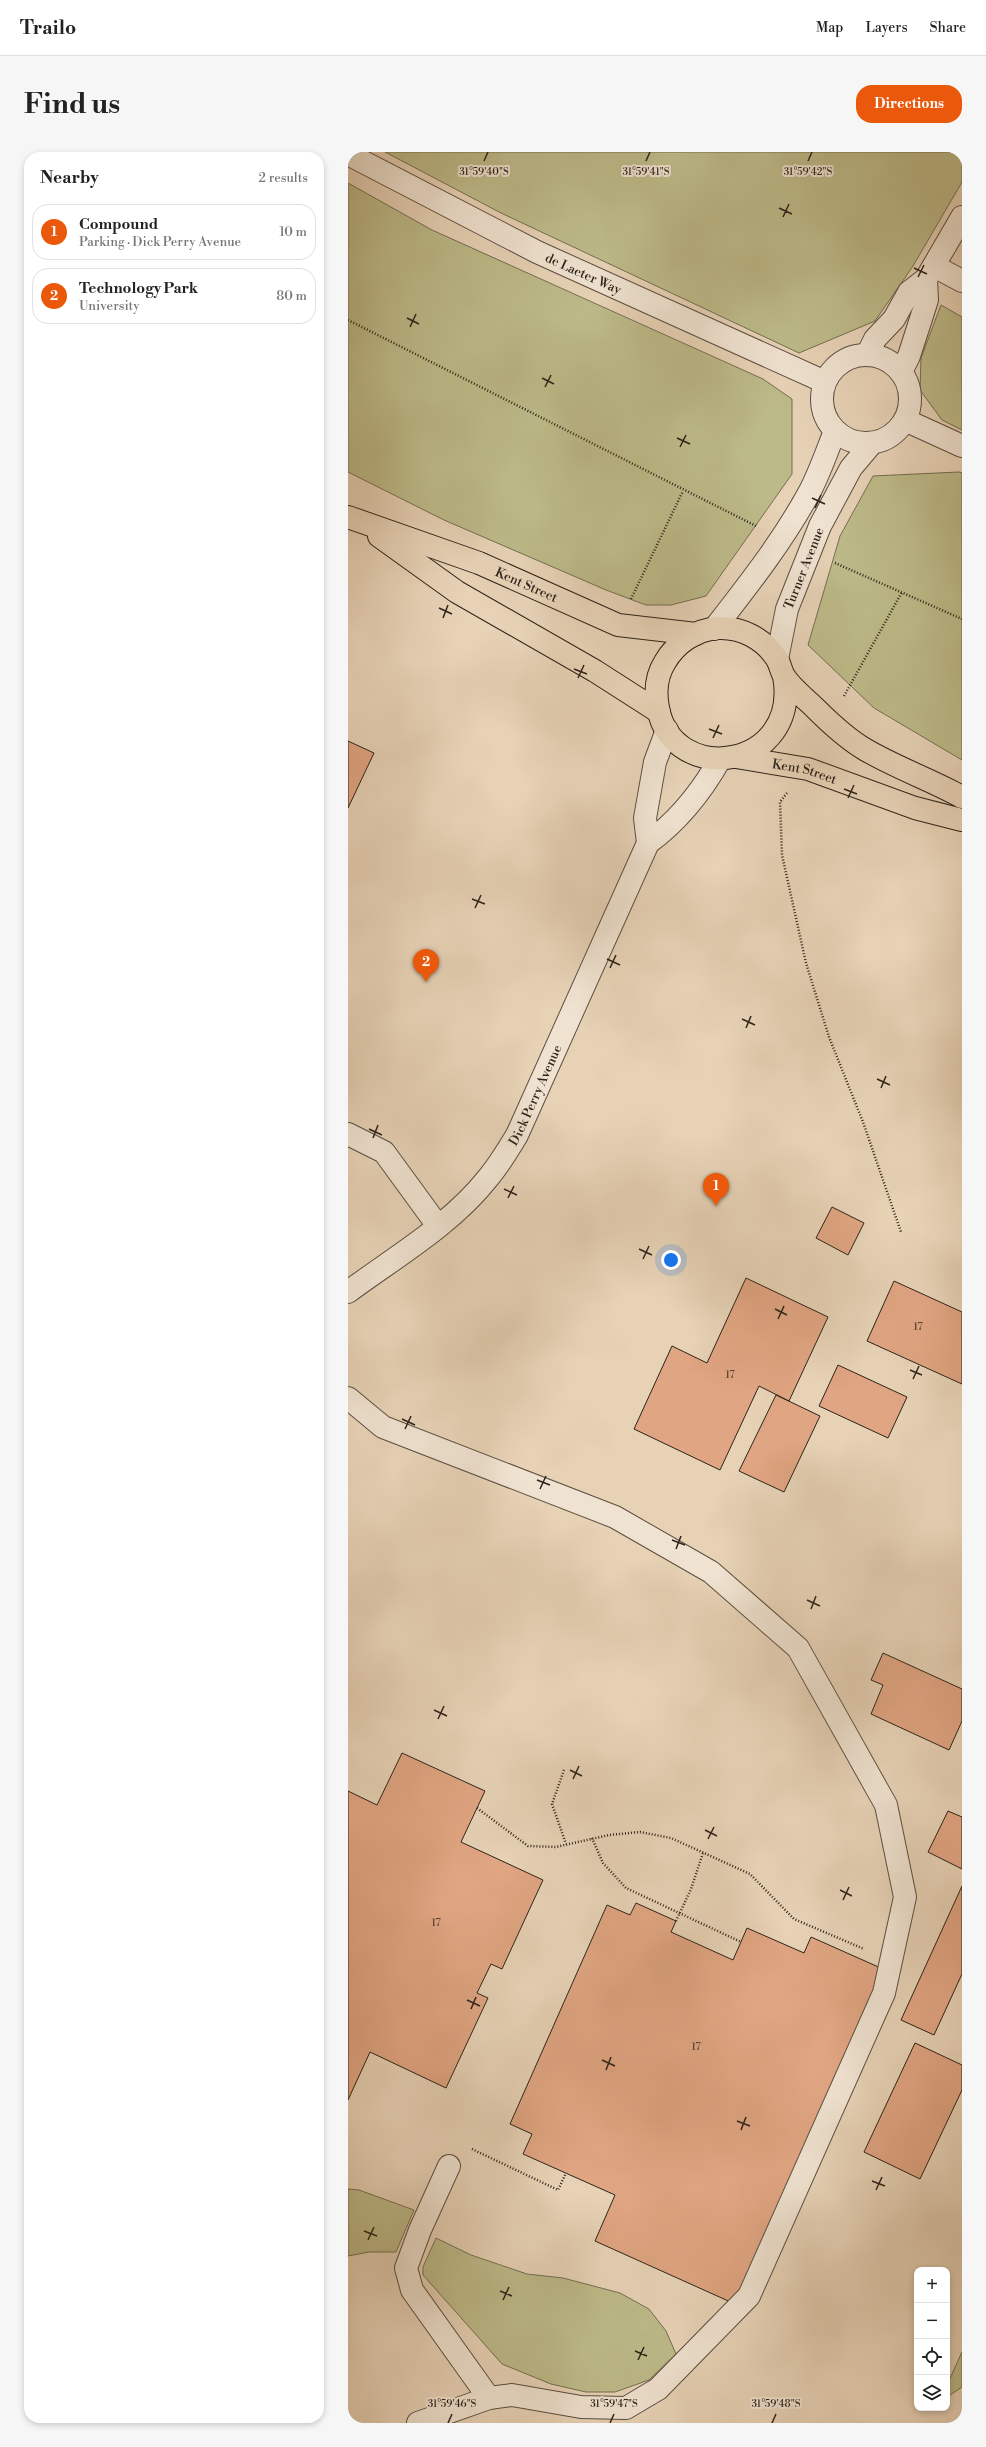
<!DOCTYPE html>
<meta charset="utf-8">
<style>
:root{--surface:#fff;--page:#f6f6f6;--text:#222;--muted:#767676;--line:#e0e0e0;--accent:#ea580c}
body{margin:0;font-family:"Libre Bodoni",serif;background:var(--page);color:var(--text)}
.controls{position:absolute;right:12px;bottom:12px;display:grid;overflow:hidden;border-radius:8px;box-shadow:0 2px 6px #0003}
.controls button{width:36px;height:36px;display:grid;place-items:center;padding:0;border:0;border-bottom:1px solid var(--line);background:var(--surface);color:var(--text);font:20px sans-serif}
.you{position:absolute;left:323px;top:1108px;width:14px;height:14px;margin:-10px;border:3px solid #fff;border-radius:50%;background:#1a73e8;box-shadow:0 0 0 6px #1a73e833}
.badge{display:grid;place-items:center;width:26px;height:26px;border-radius:50%;background:var(--accent);color:#fff;font-size:13px;font-weight:700}
.pin{position:absolute;translate:-50% -33px;filter:drop-shadow(0 1px 2px #0008)}
.pin::after{content:'';position:absolute;top:21px;width:14px;height:12px;background:inherit;clip-path:polygon(0 0,100% 0,50% 100%)}
.list{margin:0;padding:0;list-style:none}
h2{display:flex;justify-content:space-between;align-items:center;height:52px;margin:0;padding:0 16px;font-size:17px}
h2 small{font-size:13px;font-weight:400;color:var(--muted)}
.list li{display:grid;grid-template-columns:26px 1fr auto;gap:12px;align-items:center;box-sizing:border-box;height:56px;margin:0 8px 8px;padding:0 8px;border:1px solid var(--line);border-radius:16px}
.list b{display:block;font-size:15px;white-space:nowrap}
.list p{margin:0;font-size:13px;white-space:nowrap;color:var(--muted)}
.list em{font-size:13px;font-style:normal;color:var(--muted)}
.icon{flex:none;width:22px;height:22px;fill:none;stroke:currentColor;stroke-width:2;stroke-linecap:round;stroke-linejoin:round}
.map{position:relative;flex:none;width:614px;height:2271px;overflow:hidden;border-radius:16px}
header{display:flex;align-items:center;gap:24px;box-sizing:border-box;height:56px;padding:0 20px;background:var(--surface);border-bottom:1px solid var(--line)}
header strong{font-size:19px}
nav{display:flex;gap:22px;margin-inline-start:auto;font-size:14px}
.intro{display:flex;align-items:center;justify-content:space-between;box-sizing:border-box;height:96px;padding:0 24px}
h1{margin:0;font-size:28px}
.button{padding:10px 18px;border-radius:16px;background:var(--accent);color:#fff;font-size:14px;font-weight:700}
main{display:flex;gap:24px;padding:0 24px}
aside{flex:1;background:var(--surface);border-radius:16px;box-shadow:0 2px 6px #0003}
.map>svg:first-child{display:block}
.green{fill:#bdba89;stroke:#756e52}
.building{fill:#e0a582;stroke:#2d231a}
.lines{fill:none;stroke-linecap:round;stroke-linejoin:round}
.minor-casing{stroke:#5c4f41;stroke-width:24}
.major-casing{stroke:#2d231a;stroke-width:24}
.path{stroke:#2d231a;stroke-width:2.5;stroke-dasharray:1 2;stroke-linecap:butt}
.minor{stroke:#efe2d0;stroke-width:22}
.major{stroke:#e7d2b6;stroke-width:22}
.ticks{fill:none;stroke:#2d231a;stroke-width:1.5}
.labels{text-anchor:middle;stroke-width:4;stroke-linejoin:round;paint-order:stroke}
.number-label{font-size:11px;fill:#5a4434}
.street-label{font-size:13px;fill:#2d231a;stroke:#efe2d0}
.ticks-label{font-size:10px;text-anchor:middle;fill:#2d231a;stroke:#efe2d0;stroke-width:4;stroke-linejoin:round;paint-order:stroke}
</style>
<header>
<strong>Trailo</strong>
<nav><a>Map</a><a>Layers</a><a>Share</a></nav>
</header>
<div class="intro"><h1>Find us</h1><a class="button">Directions</a></div>
<main>
<aside>
<h2>Nearby<small>2 results</small></h2>
<ul class="list">
<li><span class="badge">1</span><div><b>Compound</b><p>Parking · Dick Perry Avenue</p></div><em>10 m</em></li>
<li><span class="badge">2</span><div><b>Technology Park</b><p>University</p></div><em>80 m</em></li>
</ul>
</aside>
<div class="map">
<svg width="614" height="2271" viewBox="0 0 614 2271">
<rect width="100%" height="100%" fill="#e7d2b6"/>
<filter id="stains"><feTurbulence type="fractalNoise" baseFrequency=".005" numOctaves="4"/><feColorMatrix values="0 0 0 0 .2 0 0 0 0 .09 0 0 0 0 .02 0 0 0 .5 -.17"/></filter>
<radialGradient id="worn" r=".72"><stop offset=".6" stop-color="#630" stop-opacity="0"/><stop offset="1" stop-color="#630" stop-opacity=".3"/></radialGradient>
<!-- green -->
<path class="green" d="M37 0H614V30L565 114 527 169 451 201 153 61Z
M0 31 84 78 415 227 444 247V322L358 444 323 453H298L258 438 96 368 0 320Z
M593 153 614 165V278L594 268 572 238 573 206Z
M611 320 614 321V608L526 556 460 493 492 384 525 324Z
M0 2037 11 2038 66 2058 48 2100H21L0 2104Z
M88 2086 123 2103 179 2122 215 2126 272 2141 301 2157 318 2179 328 2202 301 2228 267 2240H238L203 2232 154 2212 75 2123V2115Z
M614 2200V2235L599 2245V2233Z"/>
<!-- building -->
<path class="building" d="M0 589 26 601 0 656Z
M484 1055 516 1071 500 1103 468 1086Z
M398 1126 480 1165 441 1249 411 1234 372 1318 286 1277 324 1194 359 1211Z
M546 1129 614 1160V1232L519 1189Z
M490 1213 559 1245 540 1286 471 1254Z
M428 1243 472 1264 436 1340 391 1319Z
M535 1501 614 1537V1569L601 1598 523 1562 535 1533 523 1528Z
M54 1601 137 1639 113 1690 195 1728 154 1817 143 1812 129 1841 140 1846 98 1936 22 1900 0 1948V1639L29 1653Z
M600 1659 614 1665V1717L580 1700Z
M614 1734V1822L586 1883 553 1868Z
M288 1751 328 1769 323 1780 385 1808 399 1776 456 1801 463 1785 535 1817 387 2152 247 2089 267 2043 175 2002 184 1982 162 1972 259 1753 282 1763Z
M567 1891 614 1913V1938L572 2027 516 2000Z"/>
<g class="lines">
<!-- minor casing -->
<g class="minor-casing">
<g id="minor">
<path id="s1" d="M0 2 189 100 477 230"/>
<path d="M586 114 614 129"/>
<circle cx="518" cy="247" r="44"/>
<path d="M519 203 527 187 546 167 561 140 578 127 614 65"/>
<path d="M553 220 561 204 579 148 578 127"/>
<path d="M557 268 614 294"/>
<path d="M366 477C401 432 435 389 462 339 472 320 479 299 487 279"/>
<path id="s2" d="M429 507 439 457 472 374 503 316 524 291"/>
<path d="M300 691 297 666 307 610 319 578"/>
<path d="M0 982 36 1000 90 1074"/>
<path id="s3" d="M0 1140C47 1105 103 1073 140 1026 151 1013 160 998 169 983L300 691C330 669 354 639 372 607"/>
<path d="M0 1246 35 1275 267 1365 363 1420 450 1496 538 1653 557 1745 536 1841 401 2144 310 2237 278 2256 233 2255 164 2243 141 2246 70 2271"/>
<path d="M101 2014 72 2078 58 2116 64 2138 141 2246"/>
</g>
</g>
<!-- major casing -->
<g class="major-casing">
<g id="major">
<path id="s4" d="M0 365 131 411 270 473 348 482"/>
<path d="M31 384 109 440 247 519 311 560"/>
<path d="M436 524C453 617 325 636 310 556 307 540 308 524 317 510 328 491 347 478 370 476 394 475 416 487 429 507 432 512 433 519 436 524 443 536 457 546 467 556 482 571 499 587 518 598 549 616 583 628 614 645"/>
<path id="s5" d="M388 605 460 617 567 656 614 668"/>
</g>
</g>
<!-- path -->
<path class="path" d="M0 168 408 374
M487 411 614 467
M283 447 335 339
M496 544 554 440
M439 641 432 650 434 703 458 811 481 885 515 970 553 1080
M216 1618 204 1652 218 1692
M129 1656 180 1694 208 1695 261 1683 292 1680 323 1686 402 1722 446 1767 516 1797
M244 1686 255 1711 278 1736 393 1790
M328 1769 343 1737 355 1701
M124 1997 210 2038 218 2021"/>
<!-- minor -->
<use href="#minor" class="minor"/>
<!-- major -->
<use href="#major" class="major"/>
</g>
<!-- ticks -->
<path class="ticks" d="M136 9 140 0M298 9 302 0M460 9 464 0M431 56 444 62M435 65 441 52M566 116 579 122M570 125 576 113M59 166 71 172M62 175 68 162M194 226 206 232M197 235 203 223M329 286 342 292M332 295 338 283M464 346 477 352M467 356 473 343M91 456 104 462M95 466 100 453M226 517 239 522M230 526 236 513M361 577 374 582M365 586 371 573M496 637 509 642M500 646 506 633M124 747 137 752M127 756 133 743M259 807 272 813M262 816 268 803M394 867 407 873M398 876 403 864M529 927 542 933M533 936 538 924M21 977 34 983M25 986 30 973M156 1037 169 1043M160 1046 166 1034M291 1097 304 1103M295 1107 301 1094M427 1157 439 1163M430 1167 436 1154M562 1218 574 1223M565 1227 571 1214M54 1267 67 1273M57 1277 63 1264M189 1328 202 1333M192 1337 198 1324M324 1388 337 1393M328 1397 333 1384M459 1448 472 1454M463 1457 468 1444M86 1558 99 1564M90 1567 96 1554M222 1618 234 1624M225 1627 231 1614M357 1678 369 1684M360 1687 366 1675M492 1738 504 1744M495 1748 501 1735M119 1848 132 1854M123 1857 128 1845M254 1908 267 1914M258 1918 263 1905M389 1969 402 1974M393 1978 398 1965M524 2029 537 2034M528 2038 534 2025M16 2079 29 2084M20 2088 26 2075M152 2139 164 2144M155 2148 161 2135M287 2199 299 2204M290 2208 296 2195M100 2271 104 2262M262 2271 266 2262M424 2271 428 2262"/>
<g class="labels">
<!-- number labels -->
<g class="number-label">
<text x="570" y="1178">17</text>
<text x="382" y="1226">17</text>
<text x="88" y="1774">17</text>
<text x="348" y="1898">17</text>
</g>
<!-- street labels -->
<g class="street-label">
<text dy="5" stroke="none"><textPath href="#s1" startOffset="264">de Laeter Way</textPath></text>
<text dy="5" stroke="none"><textPath href="#s2" startOffset="95">Turner Avenue</textPath></text>
<text dy="5" stroke="none"><textPath href="#s4" startOffset="191">Kent Street</textPath></text>
<text dy="5" stroke="none"><textPath href="#s5" startOffset="70">Kent Street</textPath></text>
<text dy="5" stroke="none"><textPath href="#s3" startOffset="277">Dick Perry Avenue</textPath></text>
</g>
</g>
<g class="ticks-label">
<text x="136" y="23">31°59'40"S</text>
<text x="298" y="23">31°59'41"S</text>
<text x="460" y="23">31°59'42"S</text>
<text x="104" y="2255">31°59'46"S</text>
<text x="266" y="2255">31°59'47"S</text>
<text x="428" y="2255">31°59'48"S</text>
</g>
<rect width="100%" height="100%" filter="url(#stains)"/>
<rect width="100%" height="100%" fill="url(#worn)"/>
</svg>
<div class="controls">
<button>+</button>
<button>−</button>
<button><svg class="icon" aria-label="locate" viewBox="0 0 24 24"><circle cx="12" cy="12" r="6"/><path d="M12 2v4M12 18v4M2 12h4M18 12h4"/></svg></button>
<button><svg class="icon" aria-label="layers" viewBox="0 0 24 24"><path d="M12 4l9 5-9 5-9-5zM3 14l9 5 9-5"/></svg></button>
</div>
<div class="you"></div>
<div class="pin badge" style="left:368px;top:1054px">1</div>
<div class="pin badge" style="left:78px;top:830px">2</div>
</div>
</main>
